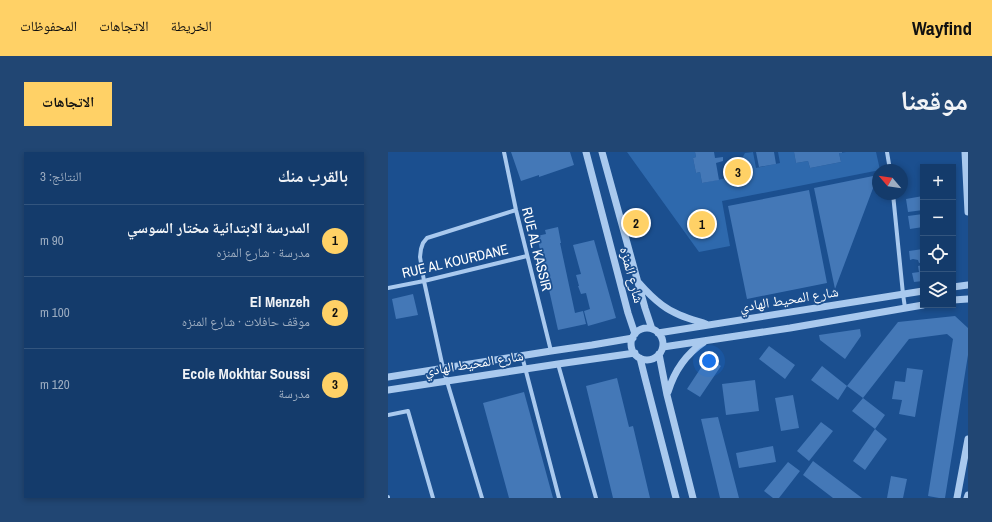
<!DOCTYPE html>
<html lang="ar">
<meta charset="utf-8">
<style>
:root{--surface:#143b6b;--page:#214673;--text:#f1f3f6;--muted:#9dadc1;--line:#33557e;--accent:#ffd166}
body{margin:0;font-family:"Archivo Narrow","Noto Naskh Arabic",sans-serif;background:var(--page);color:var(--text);direction:rtl}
.controls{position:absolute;right:12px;top:12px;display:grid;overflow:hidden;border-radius:0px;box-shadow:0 2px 6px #0003}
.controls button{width:36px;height:36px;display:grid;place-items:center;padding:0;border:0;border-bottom:1px solid var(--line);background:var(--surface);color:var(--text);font:20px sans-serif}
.compass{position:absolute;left:484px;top:12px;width:36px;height:36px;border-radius:50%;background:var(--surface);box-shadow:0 2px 6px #0003;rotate:299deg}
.you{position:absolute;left:321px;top:209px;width:14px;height:14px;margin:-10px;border:3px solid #fff;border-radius:50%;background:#1a73e8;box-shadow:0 0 0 6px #1a73e833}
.badge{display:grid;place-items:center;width:26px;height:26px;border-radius:50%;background:var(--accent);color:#111;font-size:13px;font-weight:700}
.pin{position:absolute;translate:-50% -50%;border:2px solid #fff;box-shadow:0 1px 4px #0006}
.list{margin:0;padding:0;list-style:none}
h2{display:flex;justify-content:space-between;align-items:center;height:52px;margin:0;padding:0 16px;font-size:17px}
h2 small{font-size:13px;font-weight:400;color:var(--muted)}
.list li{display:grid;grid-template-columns:26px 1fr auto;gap:12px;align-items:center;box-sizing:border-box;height:72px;padding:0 16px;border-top:1px solid var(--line)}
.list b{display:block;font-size:15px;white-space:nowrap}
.list p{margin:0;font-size:13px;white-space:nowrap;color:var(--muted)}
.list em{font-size:13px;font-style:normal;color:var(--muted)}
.icon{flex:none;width:22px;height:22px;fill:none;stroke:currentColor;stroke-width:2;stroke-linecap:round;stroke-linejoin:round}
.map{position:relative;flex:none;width:580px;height:346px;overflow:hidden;direction:ltr;border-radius:0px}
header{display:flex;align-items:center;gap:24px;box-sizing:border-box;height:56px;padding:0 20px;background:var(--accent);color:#111}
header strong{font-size:19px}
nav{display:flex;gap:22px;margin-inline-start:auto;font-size:14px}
.intro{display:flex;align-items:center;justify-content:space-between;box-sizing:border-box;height:96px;padding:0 24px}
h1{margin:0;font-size:28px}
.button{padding:10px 18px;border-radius:0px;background:var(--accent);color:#111;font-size:14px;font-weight:700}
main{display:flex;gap:24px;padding:0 24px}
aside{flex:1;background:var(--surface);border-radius:0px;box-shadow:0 2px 6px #0003}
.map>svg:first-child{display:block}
.grass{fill:#2e69ad}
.building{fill:#4478b7}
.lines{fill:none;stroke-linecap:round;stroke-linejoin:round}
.minor{stroke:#a9c9ee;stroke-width:4}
.tertiary{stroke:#a9c9ee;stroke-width:7}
.labels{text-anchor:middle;stroke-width:3.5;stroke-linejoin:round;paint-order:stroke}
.street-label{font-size:14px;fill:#fff;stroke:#1b4f8f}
</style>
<header>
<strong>Wayfind</strong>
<nav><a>الخريطة</a><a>الاتجاهات</a><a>المحفوظات</a></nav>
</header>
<div class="intro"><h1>موقعنا</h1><a class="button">الاتجاهات</a></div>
<main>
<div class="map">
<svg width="580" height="346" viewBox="0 0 580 346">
<rect width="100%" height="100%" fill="#1b4f8f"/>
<!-- grass -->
<path class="grass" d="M239 0H307L308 5 305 6 308 21 312 20 314 31 344 25 357 1 365 0 368 16 392 11 390 0H406L408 11 420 9 422 16 453 10 451 1 458 0H488L492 18 334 49 342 94 311 100Z"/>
<!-- building -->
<path class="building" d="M123 0H182L186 13 151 25V23L133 29Z
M307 0H326L327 6 335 5V9L328 11 331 28 314 31 312 20 308 21 305 6 308 5Z
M368 0H386L388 12 371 15Z
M406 0H454V1H451L453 10 422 16 420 9 408 11Z
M490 23 447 137 426 36Z
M421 38 439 131 359 147 340 54Z
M535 44V58L520 60 518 47Z
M535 62V75L522 77 520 64Z
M170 75 173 91H172L187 161 195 159 198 172 170 178 149 84 158 82 157 78Z
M206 88 228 166 200 174 196 159 202 157 198 141 193 142 190 134H191L188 123 193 122 185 93Z
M565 91H567V95H566L568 104H565Z
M535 97V110L531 111 530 108 525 107 522 108 521 99Z
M535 113V129L526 130 524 121 531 120 530 114Z
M25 142 30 163 8 167 4 147Z
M567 164 580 176V203L557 346H551L540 344 565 187 559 182 521 187 475 246 497 263 487 277 499 287 477 318 465 309 487 277 464 259 475 246 459 234 510 170Z
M472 177 473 184 457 207 432 188 431 183Z
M381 194 407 213 397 227 371 207Z
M320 205 333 214 312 245 299 237Z
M434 214 459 234 450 248 423 228Z
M519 216 535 218 527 265 511 262 514 248 504 247 507 229 517 230Z
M229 226 241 275 245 274 262 346H225L198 234Z
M367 228 371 259 338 263 334 232Z
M136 240 165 346H121L95 251Z
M405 243 411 276 393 279 387 246Z
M330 265 351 346H332L313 267Z
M433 270 445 279 421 309 409 299Z
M385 294 388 310 351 316 348 301Z
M425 309 474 346H445L415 323Z
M400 310 412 319 391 346H385L376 339Z
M503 324 519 327 515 346H499Z"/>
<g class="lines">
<!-- minor -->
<path class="minor" d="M116 0 128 58 163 199
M499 0 502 18
M505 42 515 142 517 156
M0 136 36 129 139 104
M134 204 171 346
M170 212 208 346
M0 263 20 259 45 346
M0 345V346
M94 346 55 216 36 129 32 105 33 97 35 91 39 86 128 58"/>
<!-- tertiary -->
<path class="tertiary" d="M198 0 240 161 247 182
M214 0 257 156 264 177
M577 0 580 60
M251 131C258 139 266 147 274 153 287 163 303 167 318 172
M565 135 580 133
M565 148 580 147
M243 192a16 16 0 1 1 32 0a16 16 0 1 1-32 0Z
M270 181 535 139
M275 195 402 176 535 153
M271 202 279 243 305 346
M252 206 257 226 288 346
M0 225 163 199 204 193 245 186
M0 238 170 212 247 201
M280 240C286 220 298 202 316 190
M569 346 580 287
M579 346 580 343"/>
</g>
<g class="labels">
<!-- street labels -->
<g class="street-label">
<text transform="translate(149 97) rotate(76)" y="5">RUE AL KASSIR</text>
<text transform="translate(67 109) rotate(-13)" y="5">RUE AL KOURDANE</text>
<text transform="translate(244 123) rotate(75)" y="5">شارع المنزه</text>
<text transform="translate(401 147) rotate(-9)" y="5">شارع المحيط الهادي</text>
<text transform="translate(86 211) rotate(-9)" y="5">شارع المحيط الهادي</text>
</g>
</g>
</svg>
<div class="controls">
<button>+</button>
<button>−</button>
<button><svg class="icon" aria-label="locate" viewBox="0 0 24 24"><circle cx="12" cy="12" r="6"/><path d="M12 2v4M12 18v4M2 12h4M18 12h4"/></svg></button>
<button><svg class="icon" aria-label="layers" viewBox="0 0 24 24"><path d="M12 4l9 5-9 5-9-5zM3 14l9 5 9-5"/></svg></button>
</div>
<svg class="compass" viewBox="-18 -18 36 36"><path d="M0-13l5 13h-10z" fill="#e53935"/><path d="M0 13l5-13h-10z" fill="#9dadc1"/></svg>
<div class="you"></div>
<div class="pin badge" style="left:314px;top:72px">1</div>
<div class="pin badge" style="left:248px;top:71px">2</div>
<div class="pin badge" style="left:350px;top:20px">3</div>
</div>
<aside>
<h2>بالقرب منك<small>النتائج: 3</small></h2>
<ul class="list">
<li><span class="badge">1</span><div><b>المدرسة الابتدائية مختار السوسي</b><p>مدرسة · شارع المنزه</p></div><em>90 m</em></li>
<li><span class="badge">2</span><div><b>El Menzeh</b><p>موقف حافلات · شارع المنزه</p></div><em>100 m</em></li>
<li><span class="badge">3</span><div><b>Ecole Mokhtar Soussi</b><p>مدرسة</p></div><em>120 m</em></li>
</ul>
</aside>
</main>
